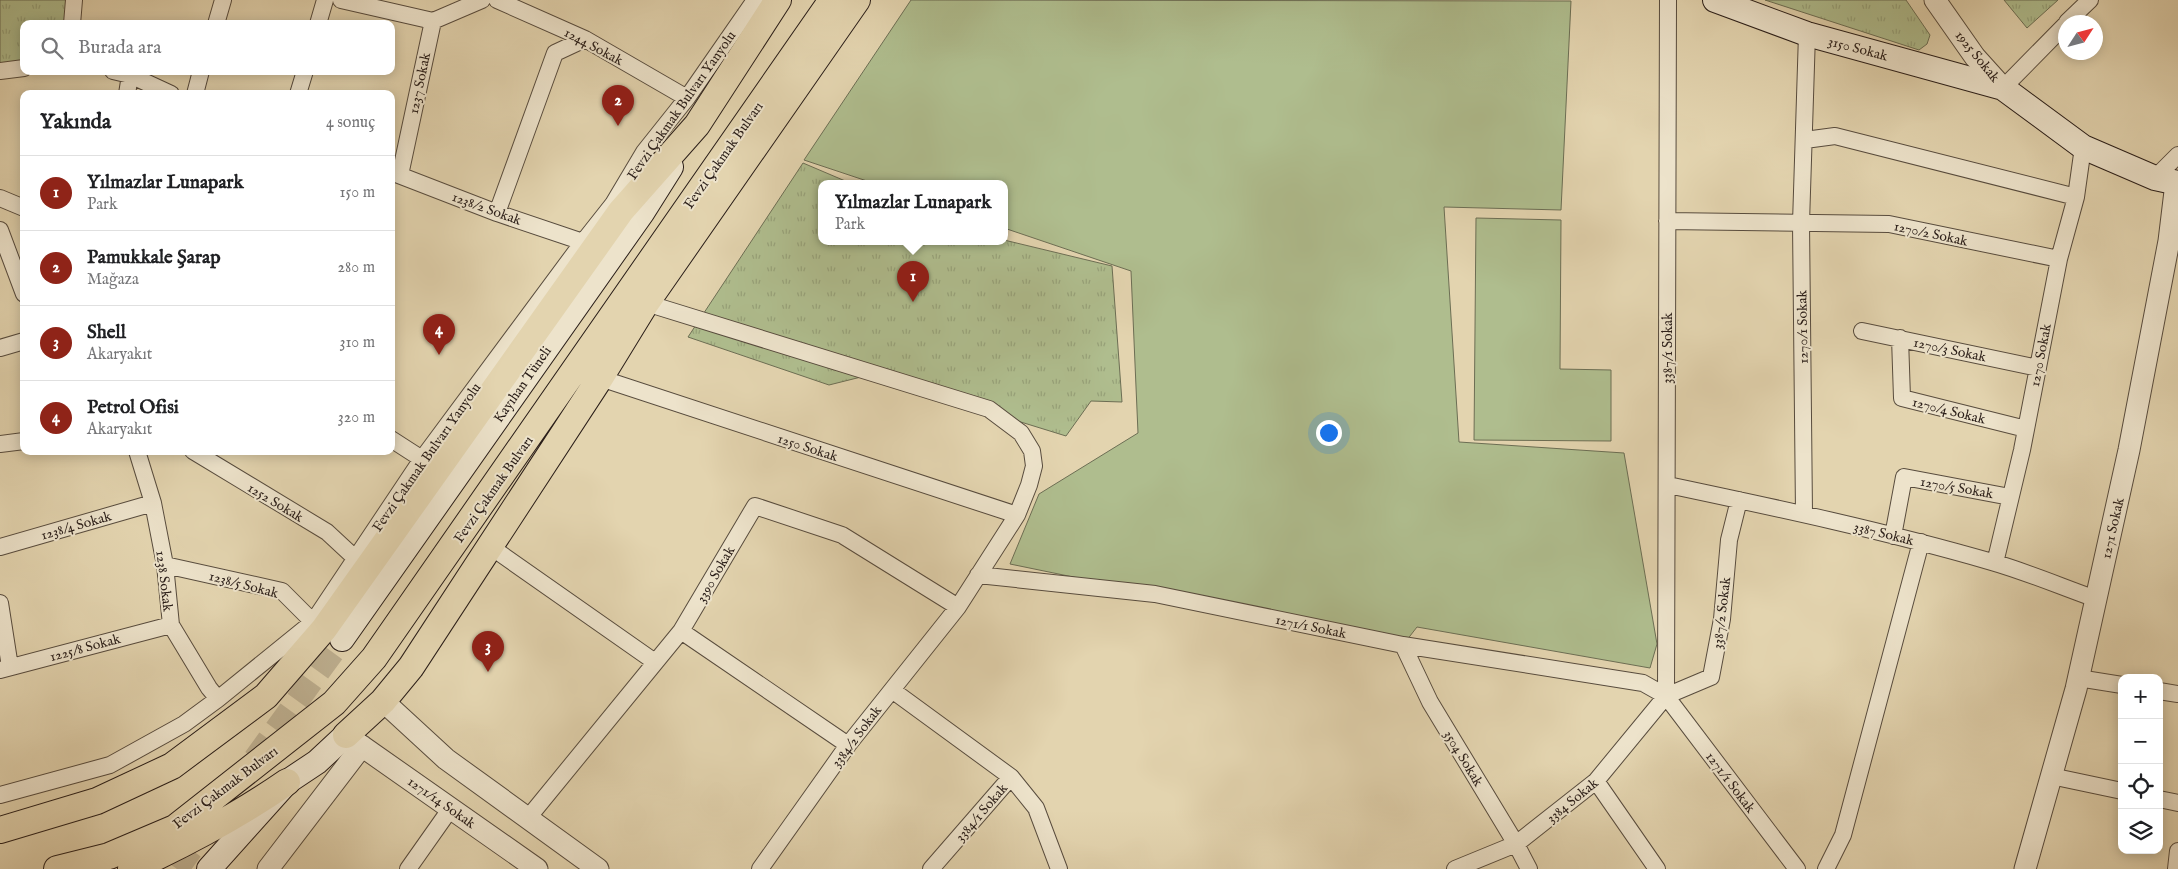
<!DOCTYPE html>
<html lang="tr">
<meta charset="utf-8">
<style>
:root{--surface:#fff;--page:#f6f6f6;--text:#202124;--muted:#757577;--line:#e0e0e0;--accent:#8f2418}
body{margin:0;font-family:"IM FELL English",serif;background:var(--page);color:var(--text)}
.controls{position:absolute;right:15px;bottom:15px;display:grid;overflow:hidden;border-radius:10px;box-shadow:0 2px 12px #0003}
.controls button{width:45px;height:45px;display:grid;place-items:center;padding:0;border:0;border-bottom:1px solid var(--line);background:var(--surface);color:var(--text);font:25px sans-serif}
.compass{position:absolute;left:2058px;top:15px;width:45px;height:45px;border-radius:50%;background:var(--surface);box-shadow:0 2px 12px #0003;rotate:54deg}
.you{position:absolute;left:1328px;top:432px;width:18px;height:18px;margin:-12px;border:4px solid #fff;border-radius:50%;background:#1a73e8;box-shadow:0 0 0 8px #1a73e833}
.badge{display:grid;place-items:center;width:32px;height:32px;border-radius:50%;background:var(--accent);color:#fff;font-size:16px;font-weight:700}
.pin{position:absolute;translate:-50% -41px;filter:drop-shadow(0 1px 2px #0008)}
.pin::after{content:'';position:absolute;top:26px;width:18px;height:15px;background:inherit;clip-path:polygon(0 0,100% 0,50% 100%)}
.popup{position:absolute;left:818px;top:180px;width:190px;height:65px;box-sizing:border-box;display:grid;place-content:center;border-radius:10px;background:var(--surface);filter:drop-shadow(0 1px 4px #0005);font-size:16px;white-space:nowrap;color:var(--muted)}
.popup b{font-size:19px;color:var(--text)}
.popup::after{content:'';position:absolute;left:50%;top:100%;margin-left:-10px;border:10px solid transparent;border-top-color:var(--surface)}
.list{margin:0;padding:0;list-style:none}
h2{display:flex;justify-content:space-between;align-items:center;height:65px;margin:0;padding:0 20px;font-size:21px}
h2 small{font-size:16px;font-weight:400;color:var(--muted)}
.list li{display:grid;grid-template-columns:32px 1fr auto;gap:15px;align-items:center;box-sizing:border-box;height:75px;padding:0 20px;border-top:1px solid var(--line)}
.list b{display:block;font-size:19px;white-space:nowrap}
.list p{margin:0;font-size:16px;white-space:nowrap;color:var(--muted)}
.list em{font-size:16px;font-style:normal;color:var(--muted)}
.icon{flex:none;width:28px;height:28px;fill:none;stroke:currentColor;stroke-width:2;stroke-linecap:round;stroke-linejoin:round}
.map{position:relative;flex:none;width:2178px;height:869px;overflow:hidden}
.search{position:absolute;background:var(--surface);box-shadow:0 2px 12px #0003;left:20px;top:20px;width:375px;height:55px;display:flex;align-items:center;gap:12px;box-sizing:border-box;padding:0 18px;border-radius:10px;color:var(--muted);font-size:19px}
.panel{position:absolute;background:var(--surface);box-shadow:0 2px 12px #0003;left:20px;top:90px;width:375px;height:365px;border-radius:10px}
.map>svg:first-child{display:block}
.grass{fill:#afbd8e;stroke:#6c6e54}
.park{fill:url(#park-tufts);stroke:#6c6e54}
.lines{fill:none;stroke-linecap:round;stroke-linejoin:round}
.secondary-tunnel{stroke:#beb091;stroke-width:24;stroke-dasharray:24 12;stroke-linecap:butt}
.minor-casing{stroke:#584c3e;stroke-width:18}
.tertiary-casing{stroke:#584c3e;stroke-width:23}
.secondary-casing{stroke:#2a1e19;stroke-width:26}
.primary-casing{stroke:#2a1e19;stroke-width:28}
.minor{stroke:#ede3cb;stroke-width:16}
.tertiary{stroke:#ede3cb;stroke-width:21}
.secondary{stroke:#ede3cb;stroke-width:24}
.primary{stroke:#e3d4af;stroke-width:26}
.labels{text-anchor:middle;stroke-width:4;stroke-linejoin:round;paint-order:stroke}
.street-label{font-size:14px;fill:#2a1e19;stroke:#ede3cb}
</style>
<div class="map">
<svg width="2178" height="869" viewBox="0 0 2178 869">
<defs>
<pattern id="park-tufts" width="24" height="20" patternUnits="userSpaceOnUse" patternTransform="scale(1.25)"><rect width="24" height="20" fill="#afbd8e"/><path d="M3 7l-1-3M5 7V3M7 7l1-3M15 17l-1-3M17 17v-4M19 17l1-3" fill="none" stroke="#97a27a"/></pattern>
</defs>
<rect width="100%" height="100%" fill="#e3d4af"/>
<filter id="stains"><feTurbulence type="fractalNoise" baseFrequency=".004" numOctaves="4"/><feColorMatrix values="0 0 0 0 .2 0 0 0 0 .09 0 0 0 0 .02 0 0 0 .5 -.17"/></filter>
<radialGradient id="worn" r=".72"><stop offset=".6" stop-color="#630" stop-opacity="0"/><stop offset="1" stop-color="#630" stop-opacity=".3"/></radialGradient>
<!-- grass -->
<path class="grass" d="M911 0 1571 1 1561 210 1444 207 1459 442 1624 453 1657 644 1650 668 1417 627 1403 645 1010 564 1039 494 1138 433 1131 271 1004 228V183H873L804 160Z
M1476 218 1561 220 1560 369 1611 370V441L1474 440Z"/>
<!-- park -->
<path class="park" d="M0 0H74L72 24H24V68L0 71Z
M1765 0H1906L1930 35 1927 44 1919 50Z
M2004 0H2058L2027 28Z
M803 163 850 183H822V241L1004 240 1112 266 1122 402 1091 401 1066 436 869 375 829 385 688 337Z"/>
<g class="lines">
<!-- secondary-tunnel -->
<path class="secondary-tunnel" d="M255 759 342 639
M177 869 204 831"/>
<!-- minor casing -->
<g class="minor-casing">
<path id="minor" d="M341 0 433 21 482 0
M497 0 585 39 687 98
M2067 22 2090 0
M72 24 74 0
M216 24 223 0
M318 24 325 0
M0 71 24 68
M113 71 130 75 171 94
M2003 88 2066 24
M127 94 130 75
M195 94 201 71
M298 94 305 71
M1805 140 1835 136 2076 197
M391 172 497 213 583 242
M400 175 433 21
M2155 178 2178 155
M0 198 24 208
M497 213 555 53 585 39
M1667 221 1889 224 2059 259
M0 230 24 294
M646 303 989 409 1021 433 1032 451 1034 466 1029 485 1017 515 958 607 848 745 760 869
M1862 331 2038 368
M1900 338 1902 398 2026 429
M0 348 24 341
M600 378 1017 515
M391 439 422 459
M0 444 24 441
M137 451 153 503 165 565 171 625 209 688 218 699
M193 451 327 532 355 558
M1668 485C1777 508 1885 531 1992 562 2027 572 2062 587 2096 599
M1804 513 1801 223 1807 34
M1893 536 1904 477 2010 497
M0 547 153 503
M491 547 655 662
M1995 563 2022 450 2059 259 2076 197 2083 147
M165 565 282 591 313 622
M978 575 1155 594 1403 645 1643 683 1666 696 1596 781 1516 844 1455 869
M0 603 10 667
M681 631 848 745
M1403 645 1430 702 1516 844 1529 869
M0 670 171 625
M2078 678 2122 685
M892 690 1011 777 1036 808 1059 869
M2159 691 2178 694
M1666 696 1668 0
M1666 696 1711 677 1722 619 1729 540 1739 500
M1666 696 1797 869
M2051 776 2122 791
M1596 781 1657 869
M0 795 110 765 184 724 218 699 313 622 422 459 583 242 613 204 644 152 687 98 755 0
M2159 799 2178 803
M528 818 681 631 755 506 842 535 958 607
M408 869 451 808
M931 869 1011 777
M1826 869 1843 835 1921 542
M2176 869 2178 851"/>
</g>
<!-- tertiary casing -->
<g class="tertiary-casing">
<path id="tertiary" d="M1935 0 1975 57 2003 88
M383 701 446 759 598 869
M346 735 537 869
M268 869 362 746
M2025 869 2076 689 2129 450 2169 241 2176 183"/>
</g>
<!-- secondary casing -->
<g class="secondary-casing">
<path id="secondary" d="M1715 0 1807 34 2003 88 2083 147 2155 178 2178 183
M342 639 642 213 671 167
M209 869 287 782 317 762 346 735"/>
</g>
<!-- primary casing -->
<g class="primary-casing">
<path id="primary" d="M346 735 383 701 411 667 600 378 646 303 857 0
M0 830 97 801 172 766 266 696 324 629 621 211 697 125 778 0
M57 869 109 856 175 828 334 703 374 658 832 0
M131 869C185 844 238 816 287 782"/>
</g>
<!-- minor -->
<use href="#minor" class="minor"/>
<!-- tertiary -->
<use href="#tertiary" class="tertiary"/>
<!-- secondary -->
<use href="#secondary" class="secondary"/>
<!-- primary -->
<use href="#primary" class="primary"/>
</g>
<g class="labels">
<!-- street labels -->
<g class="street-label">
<text transform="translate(594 46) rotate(28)" y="5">1244 Sokak</text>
<text transform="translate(1858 48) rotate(15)" y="5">3150 Sokak</text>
<text transform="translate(1978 56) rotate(51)" y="5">1925 Sokak</text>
<text transform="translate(419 83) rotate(-78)" y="5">1237 Sokak</text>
<text transform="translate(681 105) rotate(-55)" y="5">Fevzi Çakmak Bulvarı Yanyolu</text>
<text transform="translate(723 155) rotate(-55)" y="5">Fevzi Çakmak Bulvarı</text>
<text transform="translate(487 208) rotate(20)" y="5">1238/2 Sokak</text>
<text transform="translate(1931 233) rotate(12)" y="5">1270/2 Sokak</text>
<text transform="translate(1802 327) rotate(-91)" y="5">1270/1 Sokak</text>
<text transform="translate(1667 348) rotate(-90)" y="5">3387/1 Sokak</text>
<text transform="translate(1950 349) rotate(12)" y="5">1270/3 Sokak</text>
<text transform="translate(2040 355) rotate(-79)" y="5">1270 Sokak</text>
<text transform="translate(522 384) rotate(-55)" y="5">Kayıhan Tüneli</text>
<text transform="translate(1949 410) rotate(14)" y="5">1270/4 Sokak</text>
<text transform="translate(808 447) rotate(18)" y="5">1250 Sokak</text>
<text transform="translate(426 457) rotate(-55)" y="5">Fevzi Çakmak Bulvarı Yanyolu</text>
<text transform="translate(1957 487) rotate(10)" y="5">1270/5 Sokak</text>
<text transform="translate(493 489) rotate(-55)" y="5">Fevzi Çakmak Bulvarı</text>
<text transform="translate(276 502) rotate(31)" y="5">1252 Sokak</text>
<text transform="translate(76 525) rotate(-16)" y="5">1238/4 Sokak</text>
<text transform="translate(2112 528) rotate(-77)" y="5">1271 Sokak</text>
<text transform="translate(1884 533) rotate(14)" y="5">3387 Sokak</text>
<text transform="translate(715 574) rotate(-60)" y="5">3390 Sokak</text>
<text transform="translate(165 581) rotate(83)" y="5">1238 Sokak</text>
<text transform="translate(244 584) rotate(15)" y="5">1238/5 Sokak</text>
<text transform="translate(1721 613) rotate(-83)" y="5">3387/2 Sokak</text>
<text transform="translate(1311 626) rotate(12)" y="5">1271/1 Sokak</text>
<text transform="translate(85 647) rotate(-15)" y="5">1225/8 Sokak</text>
<text transform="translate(856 736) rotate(-53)" y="5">3384/2 Sokak</text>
<text transform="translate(1464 758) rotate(59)" y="5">3504 Sokak</text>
<text transform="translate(1731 782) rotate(53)" y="5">1271/1 Sokak</text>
<text transform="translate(225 787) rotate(-37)" y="5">Fevzi Çakmak Bulvarı</text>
<text transform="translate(1572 800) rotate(-39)" y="5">3384 Sokak</text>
<text transform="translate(442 802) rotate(35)" y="5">1271/14 Sokak</text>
<text transform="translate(981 812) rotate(-49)" y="5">3384/1 Sokak</text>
</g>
</g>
<rect width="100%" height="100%" filter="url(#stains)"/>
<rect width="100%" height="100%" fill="url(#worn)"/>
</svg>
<div class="controls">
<button>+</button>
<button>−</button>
<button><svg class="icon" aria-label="locate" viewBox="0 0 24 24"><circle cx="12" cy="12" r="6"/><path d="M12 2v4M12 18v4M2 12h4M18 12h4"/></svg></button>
<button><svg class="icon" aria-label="layers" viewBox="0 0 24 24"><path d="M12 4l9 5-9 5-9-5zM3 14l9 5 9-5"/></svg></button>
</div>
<svg class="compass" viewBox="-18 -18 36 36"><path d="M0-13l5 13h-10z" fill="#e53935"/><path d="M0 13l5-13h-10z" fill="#757577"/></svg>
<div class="you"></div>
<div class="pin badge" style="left:913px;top:302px">1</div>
<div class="popup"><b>Yılmazlar Lunapark</b>Park</div>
<div class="pin badge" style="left:618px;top:126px">2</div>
<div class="pin badge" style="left:488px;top:672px">3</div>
<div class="pin badge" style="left:439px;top:355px">4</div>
<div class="search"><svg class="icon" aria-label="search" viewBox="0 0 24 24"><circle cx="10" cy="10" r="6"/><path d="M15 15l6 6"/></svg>Burada ara</div>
<section class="panel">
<h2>Yakında<small>4 sonuç</small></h2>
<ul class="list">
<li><span class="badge">1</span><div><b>Yılmazlar Lunapark</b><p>Park</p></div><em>150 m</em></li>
<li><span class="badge">2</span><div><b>Pamukkale Şarap</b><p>Mağaza</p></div><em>280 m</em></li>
<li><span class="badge">3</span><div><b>Shell</b><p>Akaryakıt</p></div><em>310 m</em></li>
<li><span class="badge">4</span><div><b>Petrol Ofisi</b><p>Akaryakıt</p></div><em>320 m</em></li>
</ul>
</section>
</div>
